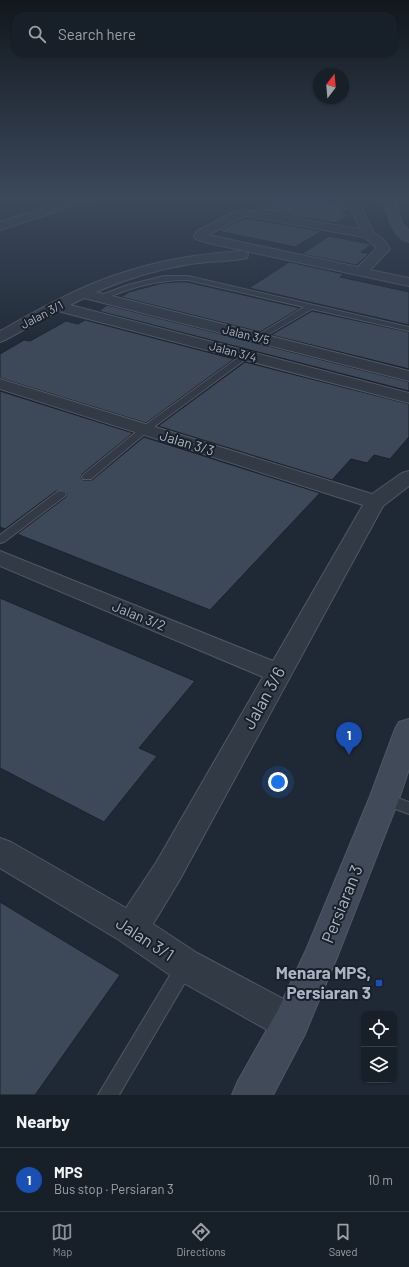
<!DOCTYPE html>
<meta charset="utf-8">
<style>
:root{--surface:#171f28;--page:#242c34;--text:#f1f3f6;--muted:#9ea2a8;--line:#363d45;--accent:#8c9099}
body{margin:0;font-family:Barlow,sans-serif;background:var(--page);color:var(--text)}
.controls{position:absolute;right:12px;bottom:12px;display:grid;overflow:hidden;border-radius:8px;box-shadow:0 1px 3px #0004}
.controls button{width:36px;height:36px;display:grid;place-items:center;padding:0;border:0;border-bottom:1px solid var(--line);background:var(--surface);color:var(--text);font:20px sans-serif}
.compass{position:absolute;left:313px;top:68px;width:36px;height:36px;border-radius:50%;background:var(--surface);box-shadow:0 1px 3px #0004;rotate:16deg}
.you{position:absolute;left:278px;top:782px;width:14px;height:14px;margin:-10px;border:3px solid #fff;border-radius:50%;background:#1a73e8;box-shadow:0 0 0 6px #1a73e833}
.badge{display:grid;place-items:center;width:26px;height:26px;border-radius:50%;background:var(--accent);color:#fff;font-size:13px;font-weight:700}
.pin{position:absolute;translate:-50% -33px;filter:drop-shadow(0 1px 2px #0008)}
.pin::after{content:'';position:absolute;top:21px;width:14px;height:12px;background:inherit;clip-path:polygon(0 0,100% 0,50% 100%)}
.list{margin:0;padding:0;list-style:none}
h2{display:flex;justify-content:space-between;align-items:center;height:52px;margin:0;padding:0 16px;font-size:17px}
h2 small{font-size:13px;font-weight:400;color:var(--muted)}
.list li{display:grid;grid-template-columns:26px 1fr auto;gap:12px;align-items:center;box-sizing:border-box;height:64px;padding:0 16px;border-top:1px solid var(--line)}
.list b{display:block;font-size:15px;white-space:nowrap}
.list p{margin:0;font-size:13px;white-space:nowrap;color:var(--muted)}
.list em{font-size:13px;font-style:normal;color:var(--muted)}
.icon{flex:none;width:22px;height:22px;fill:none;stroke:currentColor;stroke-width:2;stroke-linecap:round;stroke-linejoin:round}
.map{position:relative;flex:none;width:409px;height:1095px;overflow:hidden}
.search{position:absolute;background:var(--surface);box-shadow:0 1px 3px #0004;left:12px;right:12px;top:12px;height:44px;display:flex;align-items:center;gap:10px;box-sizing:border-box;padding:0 14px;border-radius:12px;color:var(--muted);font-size:15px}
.sheet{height:116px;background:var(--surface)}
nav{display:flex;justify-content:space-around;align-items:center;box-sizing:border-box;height:56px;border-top:1px solid var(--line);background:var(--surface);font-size:11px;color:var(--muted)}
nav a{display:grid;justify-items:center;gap:2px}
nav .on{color:var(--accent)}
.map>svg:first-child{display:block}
.building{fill:#3d4958;stroke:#1a222c}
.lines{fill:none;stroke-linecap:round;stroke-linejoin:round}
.lane-casing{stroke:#505864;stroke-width:2}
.street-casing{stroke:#505864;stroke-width:2}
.secondary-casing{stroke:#505864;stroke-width:2}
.lane{fill:#323a46;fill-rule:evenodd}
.street{fill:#323a46;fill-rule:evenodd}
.secondary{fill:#404a59;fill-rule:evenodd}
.transit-dot{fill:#1a4fb4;stroke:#18202a;stroke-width:1.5}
.labels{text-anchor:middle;stroke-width:4;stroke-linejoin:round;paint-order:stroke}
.far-street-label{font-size:12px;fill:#acb5c3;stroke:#18202a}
.street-label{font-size:14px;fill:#acb5c3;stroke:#18202a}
.near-street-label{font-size:17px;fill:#acb5c3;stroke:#18202a}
.near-poi-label{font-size:17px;font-weight:bold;fill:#acb5c3;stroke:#18202a;text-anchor:end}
</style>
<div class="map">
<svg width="409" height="1095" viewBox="0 0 409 1095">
<rect width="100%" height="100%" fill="#1f2935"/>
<!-- building -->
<path class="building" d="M275 199H313L343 205 350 209 342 213 349 215 335 223 255 210Z
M245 218 322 231 295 247 218 231Z
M329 236 370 244 371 245 361 252 369 254 356 265 302 254Z
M289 262 344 274 340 277 409 292V325L249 288Z
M176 282H187L300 308 260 332 121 297 129 292 163 283Z
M107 305 409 382V391L99 311Z
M312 311 409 332V369L271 335Z
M85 320 234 359 146 423 0 378V354L24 340 30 341 66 321 78 324Z
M245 362 409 404V437L390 459 374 455 367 463 351 459 332 480 158 426Z
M0 391 133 433 82 474 81 478 83 480H92L144 437 320 493 210 610 17 534 66 497 67 493 65 491H56L5 529 0 527Z
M0 598 195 681 139 748 157 756 104 822 0 768Z
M0 902 120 975 35 1095H0Z"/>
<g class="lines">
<!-- lane casing -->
<g class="lane-casing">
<path id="lane" d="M164 276H188L409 327V331L312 309 259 340 255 338 256 336 304 307 188 280C156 279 129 289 100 300H97L93 298 128 285Z
M243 354H246L250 356 147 432 91 479H83L82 477 83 475 141 428Z
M61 491 65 492 66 494 65 496 4 542 0 543V535L57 492Z
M384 793 409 802V814L379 803 377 799 379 795Z
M184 960 190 962 193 968 190 974 119 1095H98L178 962Z"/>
</g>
<!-- street casing -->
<g class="street-casing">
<path id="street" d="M72 199H89L88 201 0 230V222Z
M336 199H352L359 202 373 232 384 240 390 249 370 270 409 278V286L208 243 196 239 194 236 197 231 232 213 245 210 360 229 350 206 337 201ZM245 216 364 237 377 248 358 267 208 235 240 218Z
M242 251 247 252 248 255 247 258C229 262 209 261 191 264 159 269 126 279 96 292L409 371V381L84 298 70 305 409 393V403L58 311 5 340 0 342V331C29 315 57 299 87 286 136 265 189 254 242 251Z
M0 379 372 494 402 473 409 471V486L383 506 179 881 153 924 197 953 304 1010 309 1023 304 1036 291 1041 278 1036 173 977 119 940 0 868V838L11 842 126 908 157 861 263 677 0 566V551L273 661 363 505 0 389Z"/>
</g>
<!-- secondary casing -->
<g class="secondary-casing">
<path id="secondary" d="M384 199H396L401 221 409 231V242C392 238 387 214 384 199Z
M409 719V769L399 799 338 955 304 1036 273 1095H232L238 1081 278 1010 307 948 369 799 395 729 399 722Z"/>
</g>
<!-- lane -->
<use href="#lane" class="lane"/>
<!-- street -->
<use href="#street" class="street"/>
<!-- secondary -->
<use href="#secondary" class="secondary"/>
</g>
<!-- sky -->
<linearGradient id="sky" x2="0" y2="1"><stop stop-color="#11171d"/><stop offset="0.56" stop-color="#3c495c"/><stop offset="1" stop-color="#3c495c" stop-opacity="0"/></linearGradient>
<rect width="409" height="353" fill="url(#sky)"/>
<!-- markers -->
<rect class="transit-dot" x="375" y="979" width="8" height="8" rx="2"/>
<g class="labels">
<!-- far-street labels -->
<g class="far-street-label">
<text transform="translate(42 315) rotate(-28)" y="4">Jalan 3/1</text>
<text transform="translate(246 335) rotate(14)" y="4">Jalan 3/5</text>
<text transform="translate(233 352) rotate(15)" y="4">Jalan 3/4</text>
</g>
<!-- street labels -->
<g class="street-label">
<text transform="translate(187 443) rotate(17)" y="5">Jalan 3/3</text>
<text transform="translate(139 616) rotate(22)" y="5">Jalan 3/2</text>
</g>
<!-- near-street labels -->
<g class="near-street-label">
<text transform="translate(264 698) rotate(-61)" y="6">Jalan 3/6</text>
<text transform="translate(342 904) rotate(-68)" y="6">Persiaran 3</text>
<text transform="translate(145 939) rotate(33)" y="6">Jalan 3/1</text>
</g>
<!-- near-poi labels -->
<g class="near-poi-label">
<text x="371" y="979">Menara MPS,<tspan x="371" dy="20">Persiaran 3</tspan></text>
</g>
</g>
</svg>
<div class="controls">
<button><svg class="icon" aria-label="locate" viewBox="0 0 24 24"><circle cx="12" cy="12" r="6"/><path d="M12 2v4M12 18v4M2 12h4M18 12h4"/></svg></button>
<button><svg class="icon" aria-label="layers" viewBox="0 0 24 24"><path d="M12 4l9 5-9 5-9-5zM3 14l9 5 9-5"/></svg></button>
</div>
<svg class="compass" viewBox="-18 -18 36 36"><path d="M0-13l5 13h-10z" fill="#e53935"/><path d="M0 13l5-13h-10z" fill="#9ea2a8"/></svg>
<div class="you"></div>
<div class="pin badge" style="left:349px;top:755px;background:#1a4fb4">1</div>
<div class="search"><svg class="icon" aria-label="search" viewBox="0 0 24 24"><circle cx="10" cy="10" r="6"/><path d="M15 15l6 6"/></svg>Search here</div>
</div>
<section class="sheet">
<h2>Nearby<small></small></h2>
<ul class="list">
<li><span class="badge" style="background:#1a4fb4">1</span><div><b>MPS</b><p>Bus stop · Persiaran 3</p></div><em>10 m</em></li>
</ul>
</section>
<nav>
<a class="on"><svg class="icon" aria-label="map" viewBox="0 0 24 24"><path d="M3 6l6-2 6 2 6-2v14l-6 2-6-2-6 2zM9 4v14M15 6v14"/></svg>Map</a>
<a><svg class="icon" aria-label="directions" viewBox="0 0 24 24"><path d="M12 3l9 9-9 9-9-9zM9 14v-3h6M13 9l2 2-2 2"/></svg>Directions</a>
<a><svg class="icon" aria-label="saved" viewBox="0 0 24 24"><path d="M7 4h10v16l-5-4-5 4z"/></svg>Saved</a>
</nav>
